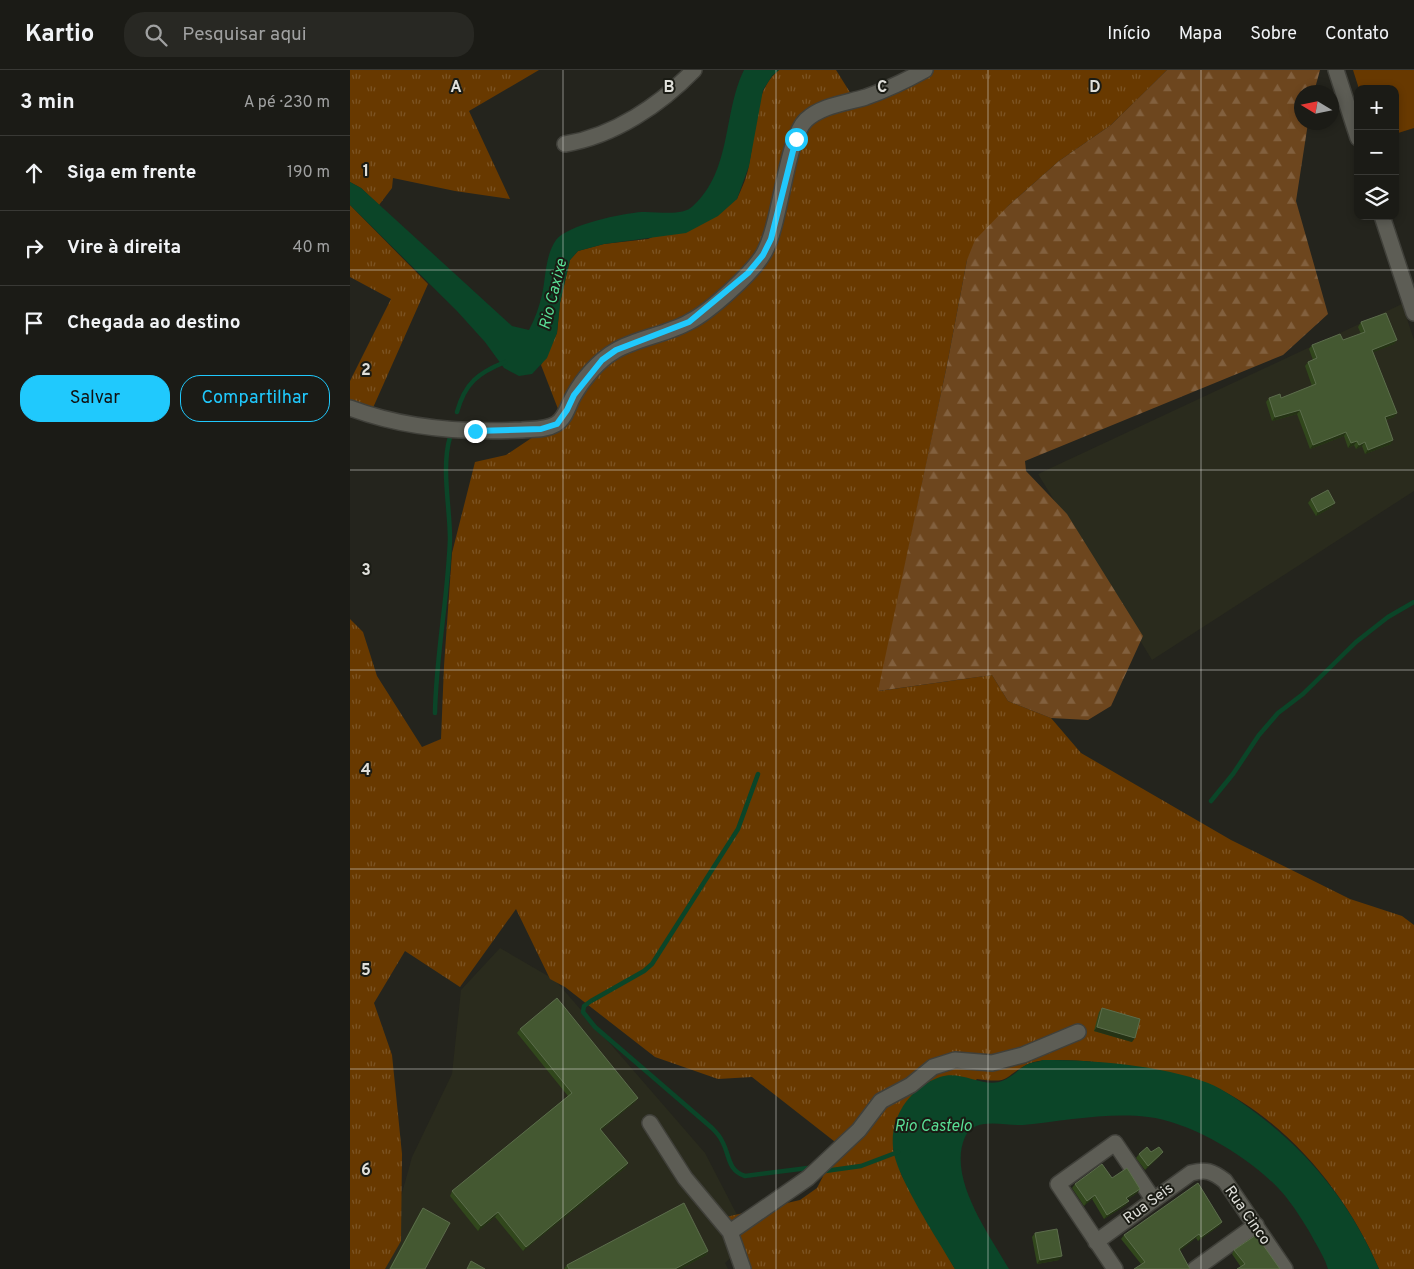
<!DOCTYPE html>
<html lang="pt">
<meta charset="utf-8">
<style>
:root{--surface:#1b1b16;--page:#282823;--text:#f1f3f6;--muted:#a0a1a1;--line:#393935;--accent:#20c9fd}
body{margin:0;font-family:Overpass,sans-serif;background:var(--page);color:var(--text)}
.controls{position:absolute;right:15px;top:15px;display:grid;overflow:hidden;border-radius:10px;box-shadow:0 2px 8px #0003}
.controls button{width:45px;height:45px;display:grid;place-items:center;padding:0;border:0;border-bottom:1px solid var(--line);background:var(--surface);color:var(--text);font:25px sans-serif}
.compass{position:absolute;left:944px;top:15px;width:45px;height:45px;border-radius:50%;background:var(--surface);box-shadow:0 2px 8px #0003;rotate:280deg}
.stop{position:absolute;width:15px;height:15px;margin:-11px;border:4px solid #20c9fd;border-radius:50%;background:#fff}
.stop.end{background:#20c9fd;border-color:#fff;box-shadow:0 1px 5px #0008}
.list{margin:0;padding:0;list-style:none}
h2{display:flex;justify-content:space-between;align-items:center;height:65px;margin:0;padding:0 20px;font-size:21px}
h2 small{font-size:16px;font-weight:400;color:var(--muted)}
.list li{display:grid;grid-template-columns:32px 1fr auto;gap:15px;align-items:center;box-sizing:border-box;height:75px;padding:0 20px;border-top:1px solid var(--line)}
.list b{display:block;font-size:19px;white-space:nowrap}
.list em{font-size:16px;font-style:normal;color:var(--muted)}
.actions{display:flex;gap:10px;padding:15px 20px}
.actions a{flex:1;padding:11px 0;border:1px solid var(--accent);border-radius:20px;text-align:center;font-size:18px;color:var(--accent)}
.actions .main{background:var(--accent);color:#111}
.icon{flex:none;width:28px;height:28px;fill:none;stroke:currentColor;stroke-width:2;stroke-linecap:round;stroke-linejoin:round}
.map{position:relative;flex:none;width:1064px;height:1199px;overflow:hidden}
header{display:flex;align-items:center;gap:30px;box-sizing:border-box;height:70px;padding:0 25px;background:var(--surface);border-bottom:1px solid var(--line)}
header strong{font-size:24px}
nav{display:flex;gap:28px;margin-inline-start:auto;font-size:18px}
.search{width:350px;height:45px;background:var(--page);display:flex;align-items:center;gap:12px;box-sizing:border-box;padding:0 18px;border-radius:20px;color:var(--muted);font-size:19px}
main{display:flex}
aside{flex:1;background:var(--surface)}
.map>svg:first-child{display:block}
.built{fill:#2a2b1d}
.grass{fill:url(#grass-tufts)}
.forest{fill:url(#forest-firs)}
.garden{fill:#683900}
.water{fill:#0b4528}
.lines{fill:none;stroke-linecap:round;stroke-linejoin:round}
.stream{stroke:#0b4528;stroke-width:4.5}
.street-casing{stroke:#40403a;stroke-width:18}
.street{stroke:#5d5d55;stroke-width:15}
.wall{fill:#31471c}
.shaded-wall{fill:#243214}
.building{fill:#445831;stroke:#5c6d4c}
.route{stroke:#20c9fd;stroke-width:6}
.grid{fill:none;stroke:#e0e0db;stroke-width:1;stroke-opacity:0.55}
.labels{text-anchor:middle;stroke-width:4;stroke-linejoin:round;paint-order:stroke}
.street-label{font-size:15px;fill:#e0e0db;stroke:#1a1b14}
.water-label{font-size:16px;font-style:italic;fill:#59df95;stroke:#1a1b14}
.grid-label{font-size:16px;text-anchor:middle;font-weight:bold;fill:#e0e0db;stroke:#1a1b14;stroke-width:4;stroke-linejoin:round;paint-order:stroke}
</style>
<header>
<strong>Kartio</strong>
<div class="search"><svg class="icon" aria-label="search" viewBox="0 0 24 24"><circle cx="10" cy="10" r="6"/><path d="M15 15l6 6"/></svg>Pesquisar aqui</div>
<nav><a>Início</a><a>Mapa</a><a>Sobre</a><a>Contato</a></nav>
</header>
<main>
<aside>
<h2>3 min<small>A pé · 230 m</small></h2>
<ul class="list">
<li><svg class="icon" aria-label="ahead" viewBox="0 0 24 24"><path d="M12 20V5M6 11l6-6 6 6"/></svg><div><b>Siga em frente</b></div><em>190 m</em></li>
<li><svg class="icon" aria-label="right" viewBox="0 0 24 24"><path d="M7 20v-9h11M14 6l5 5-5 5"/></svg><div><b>Vire à direita</b></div><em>40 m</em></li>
<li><svg class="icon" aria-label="arrive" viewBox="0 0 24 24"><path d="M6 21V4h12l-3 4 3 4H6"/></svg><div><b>Chegada ao destino</b></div></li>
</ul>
<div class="actions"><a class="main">Salvar</a><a>Compartilhar</a></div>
</aside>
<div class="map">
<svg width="1064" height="1199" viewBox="0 0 1064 1199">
<defs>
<pattern id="grass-tufts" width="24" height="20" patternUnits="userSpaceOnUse" patternTransform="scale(1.25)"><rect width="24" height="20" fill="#683900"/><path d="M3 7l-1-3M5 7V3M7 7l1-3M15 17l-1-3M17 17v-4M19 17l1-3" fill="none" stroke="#7d5525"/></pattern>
<pattern id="forest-firs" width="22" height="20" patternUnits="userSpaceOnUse" patternTransform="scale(1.25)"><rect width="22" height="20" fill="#6d461e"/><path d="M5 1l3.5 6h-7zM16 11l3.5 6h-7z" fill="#82603e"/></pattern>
</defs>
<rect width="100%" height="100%" fill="#24241d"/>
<!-- built -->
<path class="built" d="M1052 234 1064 270V421L802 590 688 404Z
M150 878 205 910 355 1083 400 1170 375 1193 378 1199H28L38 1174 62 1087 102 1004 111 920Z"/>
<!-- grass -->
<path class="grass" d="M0 0H189L119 41 160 129 105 121 43 108 42 118 29 135 11 118 0 112Z
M429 0H486L506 32 582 0H817L761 55 709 91 658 136 617 190 597 295 529 621 642 605 658 631 701 648 731 683 881 770 1000 829 1052 846 1064 855V1199H1029C997 1124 937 1050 861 1015 851 1010 836 1009 824 1007 788 999 750 990 712 990 701 990 689 989 678 994 652 1007 662 1014 627 1009L543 1079 552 1106 605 1199H397L376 1147 450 1130 467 1118 489 1075 402 1007 368 1009 305 987 215 917 200 909 166 839 110 917 55 881 24 933 42 985 52 1084 51 1171 35 1199H0V549L13 562 27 606 72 677 91 669 94 596 102 483 125 392 156 385 183 367 215 357 191 295 207 263 210 233 220 190 228 181 254 174 298 169 387 129C392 118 397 107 399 95 406 64 402 22 429 0Z
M0 135 78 214 22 340 0 333V311L41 229 0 207Z"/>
<!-- forest -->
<path class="forest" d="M817 0H970L964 22H952V52L958 53 946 131 978 244 933 285 675 391 676 401 717 444 793 566 761 636 738 650 701 648 658 631 642 605 528 621 597 295 617 190 625 170 658 136 709 91 761 55Z"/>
<!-- garden -->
<path class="garden" d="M1003 0H1064V58L1045 64V19H1009Z"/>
<!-- water -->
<path class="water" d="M394 0H429L422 6 413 20 399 96 387 129 368 146 336 163 254 174 228 181 220 190 210 233 207 263 197 288 182 304 169 306 154 298 135 272 107 241 0 135V112L11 118 162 256 179 260C185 249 189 237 192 225 196 207 195 186 206 170 217 155 273 143 292 142 306 141 332 147 343 136 382 101 373 42 394 0Z
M693 990C744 990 810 995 858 1013 875 1020 891 1032 906 1043 961 1084 1002 1136 1029 1199H978C975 1189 970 1181 965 1172 957 1157 947 1141 936 1127 908 1092 843 1052 798 1047 758 1042 714 1051 673 1055 654 1056 625 1046 615 1067 597 1108 639 1164 659 1199H605C589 1171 545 1106 543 1077 540 1046 561 1017 590 1007 610 1000 629 1016 649 1012 661 1009 668 999 678 994 683 992 688 992 693 990Z"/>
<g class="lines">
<!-- stream -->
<path class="stream" d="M107 342C115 313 128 303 155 292
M85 643C86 585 98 527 100 469 100 437 91 398 100 367
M408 704 388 759 302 894 294 901 241 931 234 936 233 942 245 957 362 1058C366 1062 370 1066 372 1071 380 1085 377 1100 395 1106L458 1098
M861 731 883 704 909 665 928 643 953 624 1006 572 1038 547 1064 532
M475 1101 511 1096 548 1082"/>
<!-- street casing -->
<g class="street-casing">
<path id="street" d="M986 0 1008 68
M215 74C264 66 310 35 344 0
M1032 146 1064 243
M0 338C53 358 116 363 172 360 183 359 196 360 206 354 216 348 218 335 224 325 233 309 249 290 265 281 284 269 318 264 339 252 359 242 403 203 414 183 431 153 436 69 456 50 472 35 497 33 516 27 536 20 557 10 575 0
M300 1053 335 1108 380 1162 393 1199
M380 1162 458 1108 509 1060 531 1031 561 1015 583 997 605 990 642 993 673 985 728 962
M746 1172 841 1103C856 1099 862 1101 875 1111L935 1199
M765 1199 708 1114 765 1073 803 1129
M845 1199 906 1155"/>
</g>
<!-- street -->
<use href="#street" class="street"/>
</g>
<!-- wall -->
<path class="wall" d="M1011 252 1047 270 1044 274 1023 282 1047 343 1044 347 1036 350 1041 374 1015 384 1012 376 1006 379 1004 375 998 378 994 366 960 379 947 344 922 351 916 332 919 328H931L962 316 955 296 958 292 963 290 959 279 962 275 993 270 1011 264 1008 257Z
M961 429 982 437 966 446 958 433Z
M752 938 782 972 744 961 749 942Z
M170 959 288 1028 285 1032 251 1060 278 1093 275 1098 173 1181 145 1147 128 1161 100 1126 102 1121 218 1026 167 963Z
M801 1082 810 1086 795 1100 786 1088 789 1084Z
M762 1108 790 1119 787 1123 778 1129 776 1135 754 1149 742 1129 734 1136 722 1118 725 1114Z
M73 1138 75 1199H39L70 1142Z
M872 1152 869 1156 848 1171 846 1168 829 1181 791 1194 771 1169 774 1165Z
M685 1163 709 1190 687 1194 682 1167Z
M884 1180 930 1199 891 1197 882 1184Z
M358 1181 356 1185 330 1199H214L217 1195Z"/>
<!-- shaded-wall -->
<path class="shaded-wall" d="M1047 270 1044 274 1019 284 1022 280Z
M950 340 947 344 922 351 925 347Z
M1047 343 1044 347 1032 351 1035 347Z
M996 362 994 366 960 379 963 375Z
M1043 370 1041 374 1015 384 1018 380Z
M1007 371 1004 375 998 378 1001 373Z
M1015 372 1012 376 1006 379 1009 375Z
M985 433 982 437 966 446 968 442Z
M747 957 785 968 782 972 744 961Z
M288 1028 285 1032 247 1063 250 1059Z
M813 1082 810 1086 795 1100 798 1096Z
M278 1093 275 1098 173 1181 176 1177Z
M790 1119 787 1123 774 1132 776 1128Z
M745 1125 742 1129 734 1136 737 1131Z
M779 1131 776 1135 754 1149 757 1145Z
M148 1142 145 1147 128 1161 131 1156Z
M872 1152 869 1156 848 1171 851 1167Z
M849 1164 846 1168 826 1184 829 1179Z
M358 1181 356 1185 330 1199H325Z
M712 1186 709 1190 687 1194 690 1190Z"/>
<!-- building -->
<path class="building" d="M1036 243 1047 270 1022 280 1047 343 1035 347 1043 370 1018 380 1015 372 1009 375 1007 371 1001 373 996 362 963 375 950 340 925 347 919 328 930 324 931 328 966 314 958 292 967 288 962 275 990 264 993 270 1015 262 1011 252Z
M978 420 985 433 968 442 961 429Z
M207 928 288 1028 250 1059 278 1093 176 1177 148 1142 131 1156 102 1121 222 1023 170 959Z
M752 938 790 949 785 968 747 957Z
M797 1077 801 1082 809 1077 813 1082 798 1096 789 1084Z
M752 1094 762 1108 777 1098 790 1119 776 1128 779 1131 757 1145 745 1125 737 1131 725 1114Z
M848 1113 872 1152 851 1167 849 1164 829 1179 840 1199H784L795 1192 774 1165Z
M334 1133 358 1181 325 1199H219L217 1195Z
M73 1138 100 1153 75 1199H40Z
M707 1159 712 1186 690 1190 685 1163Z
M906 1165 930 1199H887L895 1194 884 1180Z
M121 1191 135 1199H117Z"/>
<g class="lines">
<!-- route -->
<path class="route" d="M125 361 191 359 207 354 217 340 224 325 252 290 266 280 339 252 398 203 413 185 421 169 446 69"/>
</g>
<!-- grid -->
<path class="grid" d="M213 0V1199M426 0V1199M638 0V1199M851 0V1199M0 200H1064M0 400H1064M0 600H1064M0 799H1064M0 999H1064"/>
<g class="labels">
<!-- street labels -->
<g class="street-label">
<text transform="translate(798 1133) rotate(-36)" y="5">Rua Seis</text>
<text transform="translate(898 1145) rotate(55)" y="5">Rua Cinco</text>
</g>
<!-- water labels -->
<g class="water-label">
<text transform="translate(202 224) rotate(-76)" y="6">Rio Caxixe</text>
<text x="583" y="1061">Rio Castelo</text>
</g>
</g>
<g class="grid-label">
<text x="106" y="22">A</text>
<text x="319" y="22">B</text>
<text x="532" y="22">C</text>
<text x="745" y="22">D</text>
<text x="16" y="106">1</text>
<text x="16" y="305">2</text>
<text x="16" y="505">3</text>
<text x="16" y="705">4</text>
<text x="16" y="905">5</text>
<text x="16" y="1105">6</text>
</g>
</svg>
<div class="controls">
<button>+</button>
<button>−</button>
<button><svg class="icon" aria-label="layers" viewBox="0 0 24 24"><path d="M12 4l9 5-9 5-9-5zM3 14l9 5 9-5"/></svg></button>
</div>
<svg class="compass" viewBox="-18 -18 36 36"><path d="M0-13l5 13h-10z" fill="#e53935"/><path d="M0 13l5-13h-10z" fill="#a0a1a1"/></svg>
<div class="stop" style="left:446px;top:69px"></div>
<div class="stop end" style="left:125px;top:361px"></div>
</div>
</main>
